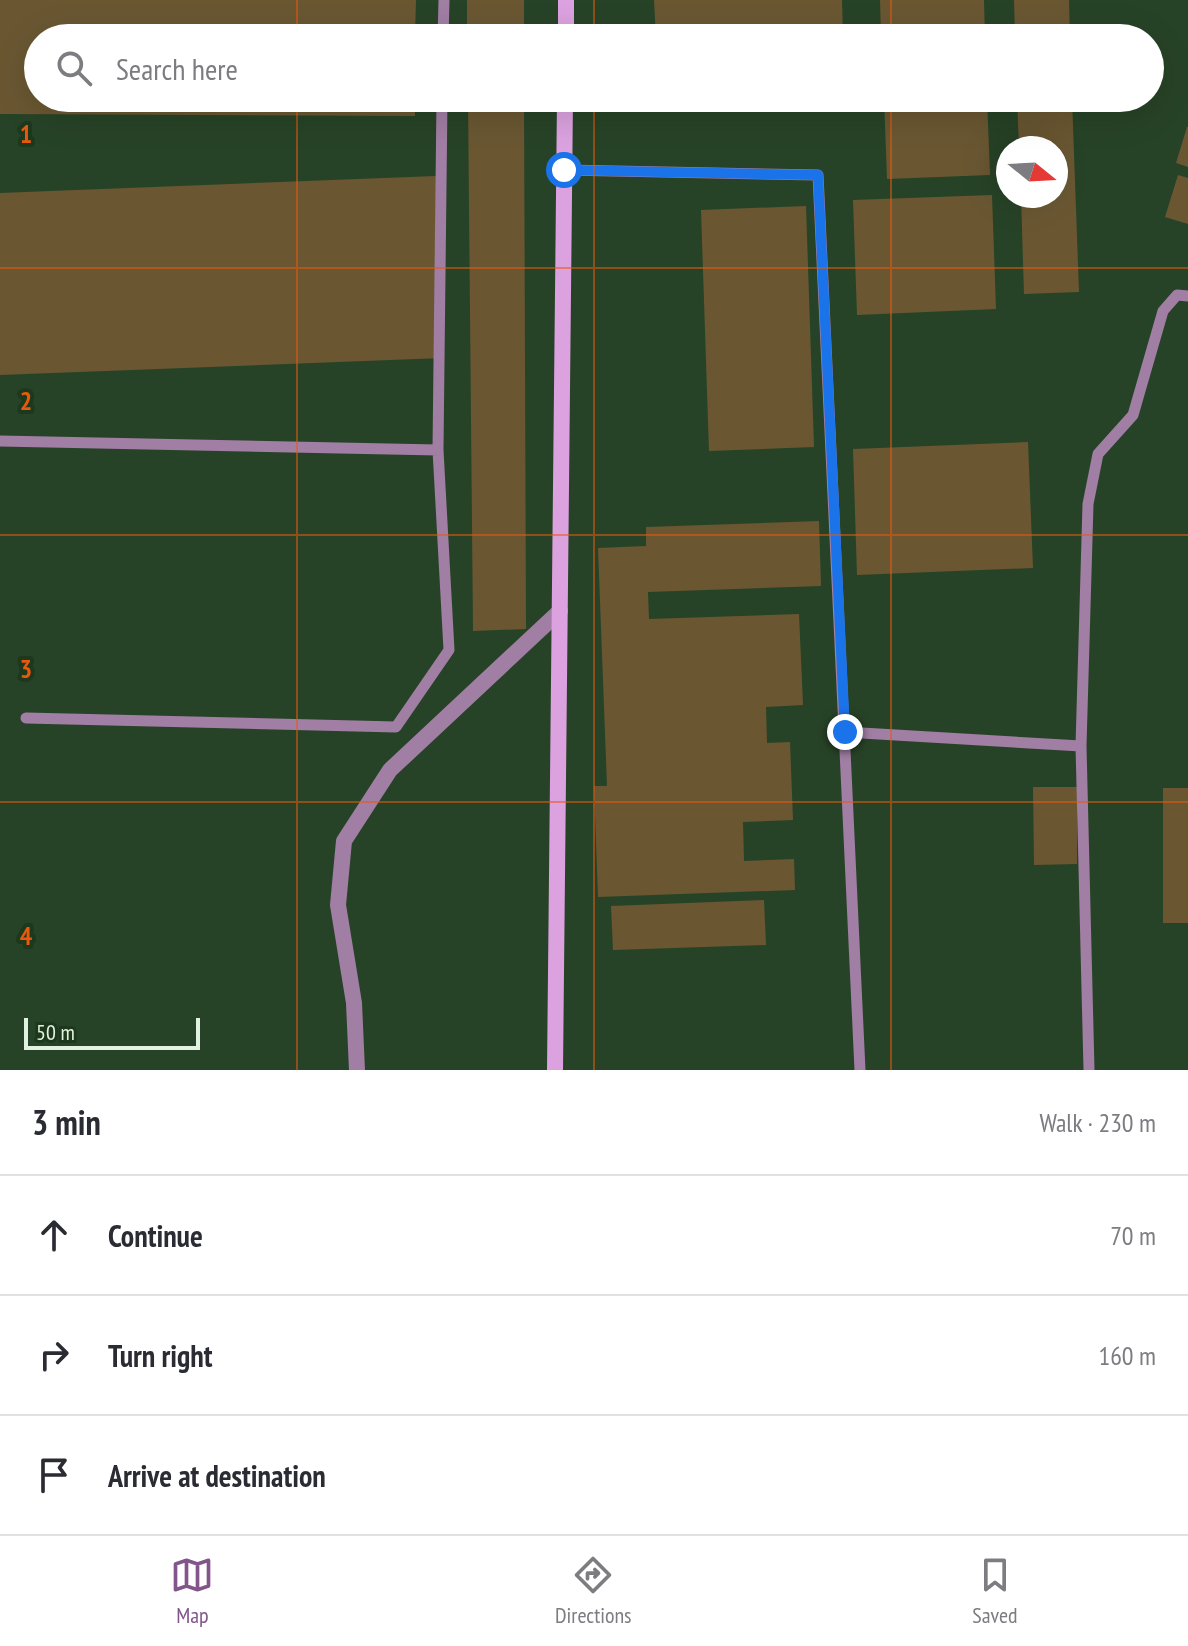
<!DOCTYPE html>
<meta charset="utf-8">
<style>
:root{--surface:#fff;--page:#f2f2f3;--text:#2b2b33;--muted:#7c7c81;--line:#e1e1e2;--accent:#83568b}
body{margin:0;font-family:"PT Sans Narrow",sans-serif;background:var(--page);color:var(--text)}
.compass{position:absolute;left:996px;top:136px;width:72px;height:72px;border-radius:50%;background:var(--surface);box-shadow:0 8px 32px #0002;rotate:108deg}
.scale{position:absolute;left:24px;bottom:20px;width:176px;box-sizing:border-box;padding-left:8px;border:4px solid #e1f2e0;border-top:0;font-size:22px;line-height:28px;white-space:nowrap;color:#e1f2e0;-webkit-text-stroke:6px #1d381d;paint-order:stroke}
.stop{position:absolute;width:24px;height:24px;margin:-18px;border:6px solid #1a73e8;border-radius:50%;background:#fff}
.stop.end{background:#1a73e8;border-color:#fff;box-shadow:0 2px 8px #0008}
.list{margin:0;padding:0;list-style:none}
h2{display:flex;justify-content:space-between;align-items:center;height:104px;margin:0;padding:0 32px;font-size:34px}
h2 small{font-size:26px;font-weight:400;color:var(--muted)}
.list li{display:grid;grid-template-columns:52px 1fr auto;gap:24px;align-items:center;box-sizing:border-box;height:120px;padding:0 32px;border-top:2px solid var(--line)}
.list b{display:block;font-size:30px;white-space:nowrap}
.list em{font-size:26px;font-style:normal;color:var(--muted)}
.icon{flex:none;width:44px;height:44px;fill:none;stroke:currentColor;stroke-width:2;stroke-linecap:round;stroke-linejoin:round}
.map{position:relative;flex:none;width:1188px;height:1070px;overflow:hidden}
.search{position:absolute;background:var(--surface);box-shadow:0 8px 32px #0002;left:24px;right:24px;top:24px;height:88px;display:flex;align-items:center;gap:20px;box-sizing:border-box;padding:0 28px;border-radius:44px;color:var(--muted);font-size:30px}
.sheet{height:464px;background:var(--surface)}
nav{display:flex;justify-content:space-around;align-items:center;box-sizing:border-box;height:112px;border-top:2px solid var(--line);background:var(--surface);font-size:22px;color:var(--muted)}
nav a{display:grid;justify-items:center;gap:4px}
nav .on{color:var(--accent)}
.map>svg:first-child{display:block}
.building{fill:#6a5732}
.lines{fill:none;stroke-linecap:round;stroke-linejoin:round}
.service{stroke:#a17ea4;stroke-width:11}
.minor{stroke:#a17ea4;stroke-width:16}
.secondary{stroke:#dba2df;stroke-width:16}
.route{stroke:#1a73e8;stroke-width:10}
.grid{fill:none;stroke:#e8590c;stroke-width:2;stroke-opacity:0.55}
.grid-label{font-size:26px;text-anchor:middle;font-weight:bold;fill:#e8590c;stroke:#1d381d;stroke-width:8;stroke-linejoin:round;paint-order:stroke}
</style>
<div class="map">
<svg width="1188" height="1070" viewBox="0 0 1188 1070">
<rect width="100%" height="100%" fill="#274327"/>
<!-- building -->
<path class="building" d="M0 0H416L415 38H38V98H415V116L0 114Z
M467 0H524V38H467Z
M654 0H842L843 38H656Z
M880 0H984L985 38H881Z
M1014 0H1069L1070 38H1015Z
M468 98H524L526 629 473 631Z
M884 98H987L990 175 887 179Z
M1017 98H1072L1079 292 1024 294 1021 196H1056V148H1019Z
M1187 127H1188V167L1176 163Z
M1178 175 1188 178V224L1165 217Z
M436 176 442 358 0 375V193Z
M992 195 996 309 857 315 853 200Z
M806 206 814 447 709 451 701 210Z
M1028 442 1033 568 857 575 853 449Z
M819 521 821 586 648 592 649 619 799 614 803 705 766 707 767 743 790 742 793 820 743 822 744 861 794 859 795 890 598 897 594 786H607L598 548 646 546V527Z
M1033 787H1077V864L1034 865Z
M1163 788H1188V923H1163Z
M764 900 766 945 613 950 611 906Z"/>
<g class="lines">
<!-- service -->
<path class="service" d="M443 38 444 0
M564 170 818 175 860 1070
M0 441 438 450
M26 718 396 727 449 650 438 450 442 98
M845 732 1081 746
M1089 1070 1081 746 1088 504 1098 454 1133 415 1163 311 1177 295 1188 296"/>
<!-- minor -->
<path class="minor" d="M357 1070 354 1003 338 905 344 841 390 770 560 611"/>
<!-- secondary -->
<path class="secondary" d="M566 38V0
M555 1070 565 98"/>
</g>
<g class="lines">
<!-- route -->
<path class="route" d="M564 170 818 175 845 732"/>
</g>
<!-- grid -->
<path class="grid" d="M297 0V38M594 0V38M891 0V38M297 98V1070M594 98V1070M891 98V1070M0 268H1188M0 535H1188M0 802H1188"/>
<g class="grid-label">
<text x="26" y="143">1</text>
<text x="26" y="410">2</text>
<text x="26" y="678">3</text>
<text x="26" y="945">4</text>
</g>
</svg>
<svg class="compass" viewBox="-18 -18 36 36"><path d="M0-13l5 13h-10z" fill="#e53935"/><path d="M0 13l5-13h-10z" fill="#7c7c81"/></svg>
<div class="scale">50 m</div>
<div class="stop" style="left:564px;top:170px"></div>
<div class="stop end" style="left:845px;top:732px"></div>
<div class="search"><svg class="icon" aria-label="search" viewBox="0 0 24 24"><circle cx="10" cy="10" r="6"/><path d="M15 15l6 6"/></svg>Search here</div>
</div>
<section class="sheet">
<h2>3 min<small>Walk · 230 m</small></h2>
<ul class="list">
<li><svg class="icon" aria-label="ahead" viewBox="0 0 24 24"><path d="M12 20V5M6 11l6-6 6 6"/></svg><div><b>Continue</b></div><em>70 m</em></li>
<li><svg class="icon" aria-label="right" viewBox="0 0 24 24"><path d="M7 20v-9h11M14 6l5 5-5 5"/></svg><div><b>Turn right</b></div><em>160 m</em></li>
<li><svg class="icon" aria-label="arrive" viewBox="0 0 24 24"><path d="M6 21V4h12l-3 4 3 4H6"/></svg><div><b>Arrive at destination</b></div></li>
</ul>
</section>
<nav>
<a class="on"><svg class="icon" aria-label="map" viewBox="0 0 24 24"><path d="M3 6l6-2 6 2 6-2v14l-6 2-6-2-6 2zM9 4v14M15 6v14"/></svg>Map</a>
<a><svg class="icon" aria-label="directions" viewBox="0 0 24 24"><path d="M12 3l9 9-9 9-9-9zM9 14v-3h6M13 9l2 2-2 2"/></svg>Directions</a>
<a><svg class="icon" aria-label="saved" viewBox="0 0 24 24"><path d="M7 4h10v16l-5-4-5 4z"/></svg>Saved</a>
</nav>
